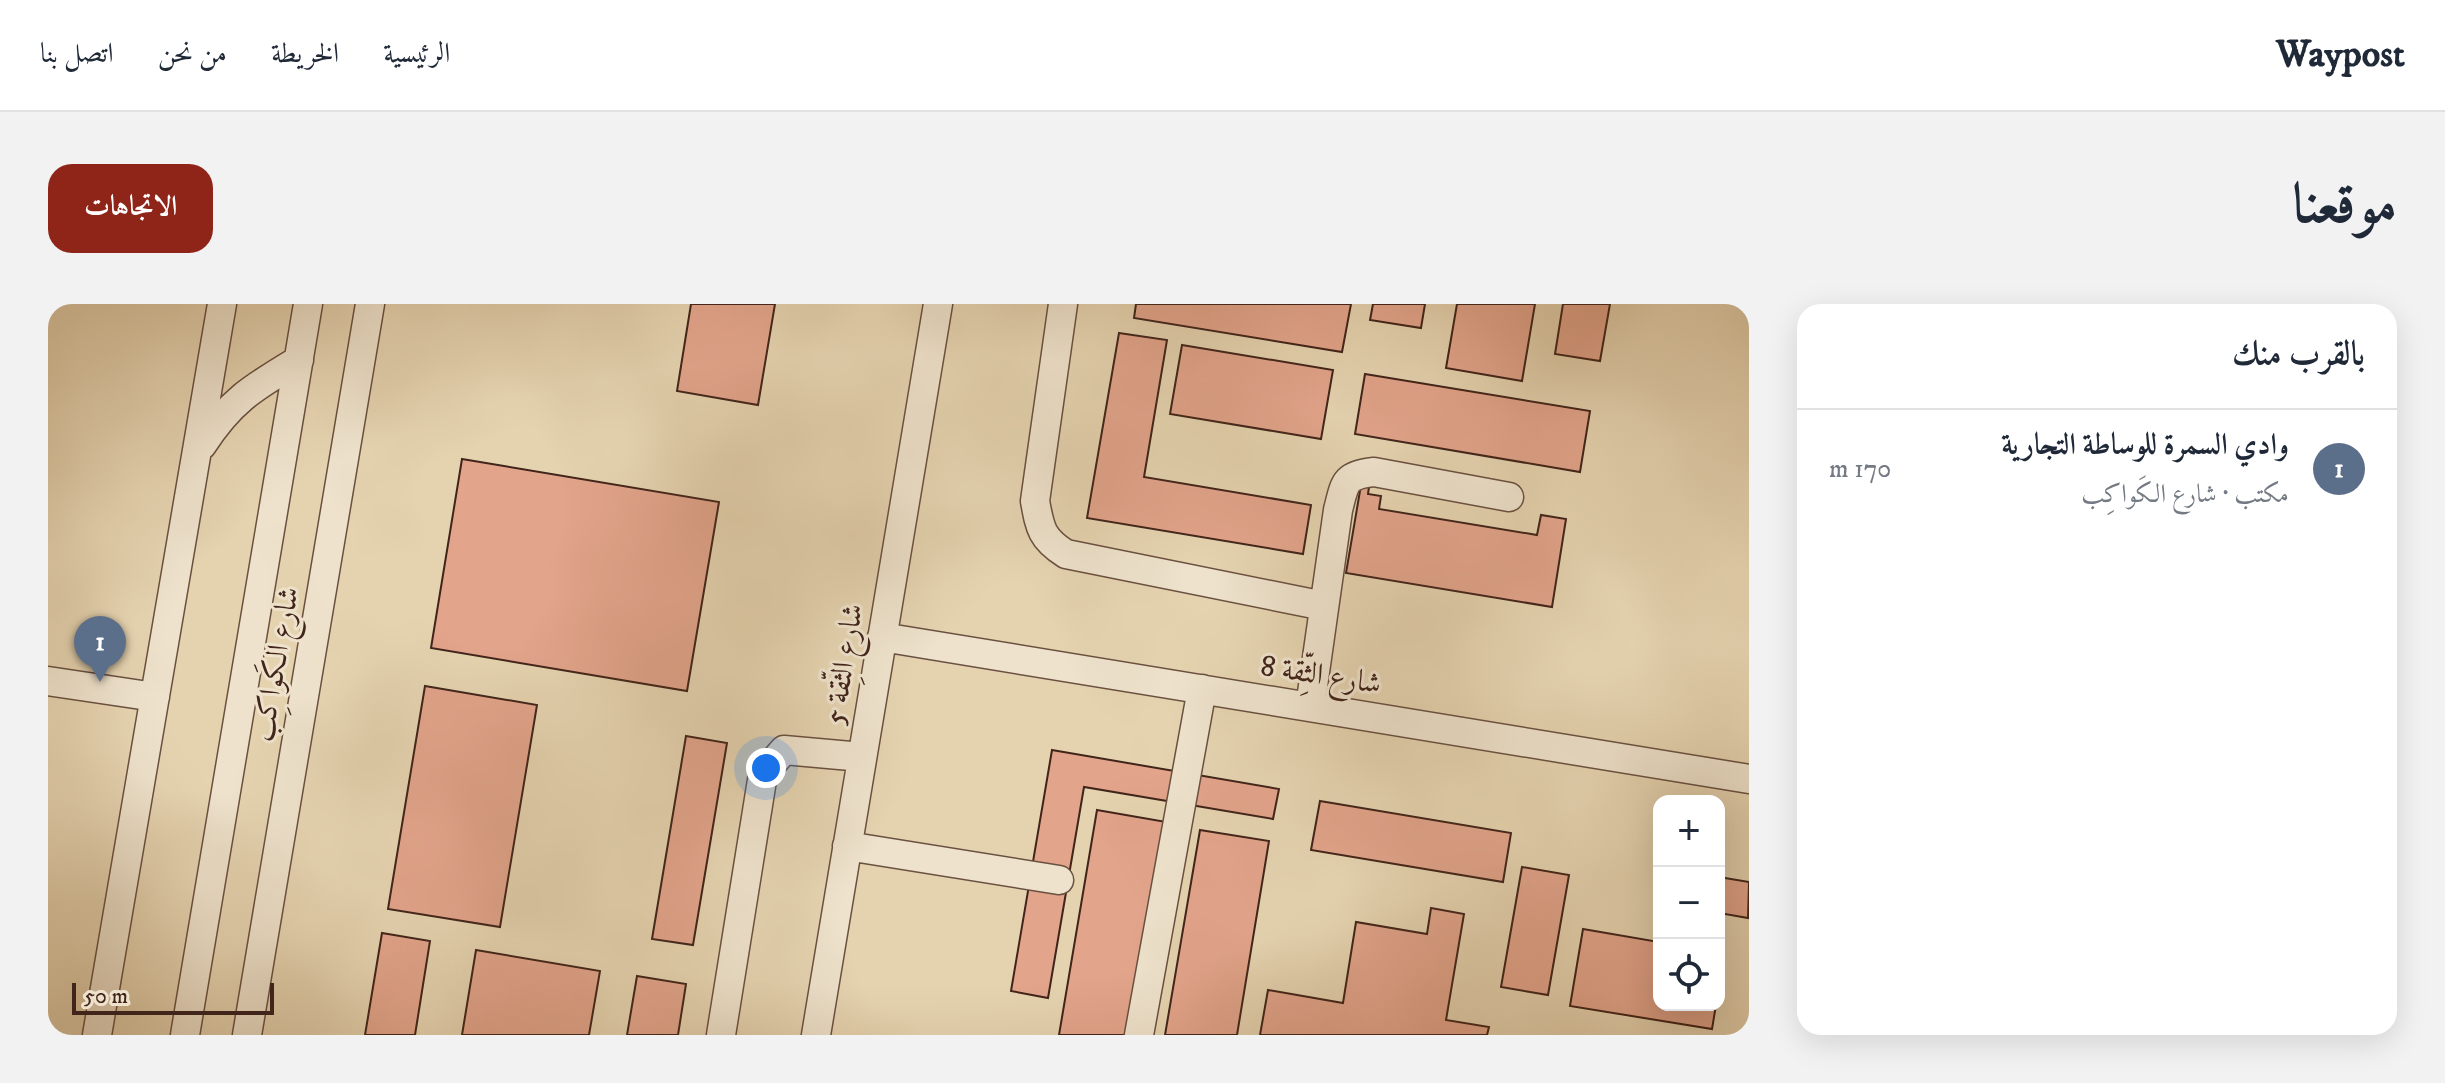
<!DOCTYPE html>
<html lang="ar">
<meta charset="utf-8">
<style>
:root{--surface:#fff;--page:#f2f2f3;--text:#1f2937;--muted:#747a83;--line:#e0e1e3;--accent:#8f2418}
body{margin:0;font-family:"IM FELL DW Pica",Amiri,serif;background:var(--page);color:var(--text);direction:rtl}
.controls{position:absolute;right:24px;bottom:24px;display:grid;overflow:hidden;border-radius:16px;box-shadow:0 8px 32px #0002}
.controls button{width:72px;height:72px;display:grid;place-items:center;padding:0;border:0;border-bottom:2px solid var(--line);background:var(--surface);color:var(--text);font:40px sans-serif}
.scale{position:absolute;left:24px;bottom:20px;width:202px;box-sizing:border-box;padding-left:8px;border:4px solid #41241a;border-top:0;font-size:22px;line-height:28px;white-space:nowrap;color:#41241a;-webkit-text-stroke:6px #eee2cc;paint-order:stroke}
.you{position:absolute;left:718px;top:464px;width:28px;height:28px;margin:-20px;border:6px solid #fff;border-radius:50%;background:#1a73e8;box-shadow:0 0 0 12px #1a73e833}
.badge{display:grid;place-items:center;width:52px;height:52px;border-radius:50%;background:var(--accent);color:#fff;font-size:26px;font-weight:700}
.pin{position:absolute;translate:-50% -66px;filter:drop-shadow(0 2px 4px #0008)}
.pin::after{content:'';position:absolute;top:42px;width:28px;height:24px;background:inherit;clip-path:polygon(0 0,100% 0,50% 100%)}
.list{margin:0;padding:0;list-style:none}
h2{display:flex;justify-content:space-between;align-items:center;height:104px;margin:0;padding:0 32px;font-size:34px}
h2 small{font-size:26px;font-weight:400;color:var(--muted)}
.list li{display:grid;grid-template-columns:52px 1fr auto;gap:24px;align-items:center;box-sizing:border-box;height:120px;padding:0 32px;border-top:2px solid var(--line)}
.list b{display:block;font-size:30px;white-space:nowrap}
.list p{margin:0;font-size:26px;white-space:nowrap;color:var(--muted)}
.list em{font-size:26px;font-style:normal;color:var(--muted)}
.icon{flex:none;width:44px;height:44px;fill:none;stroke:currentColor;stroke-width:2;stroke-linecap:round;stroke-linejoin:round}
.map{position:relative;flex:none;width:1701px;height:731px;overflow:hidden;direction:ltr;border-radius:24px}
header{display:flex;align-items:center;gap:48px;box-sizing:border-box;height:112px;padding:0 40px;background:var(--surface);border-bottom:2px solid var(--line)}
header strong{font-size:38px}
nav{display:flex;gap:44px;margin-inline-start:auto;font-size:28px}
.intro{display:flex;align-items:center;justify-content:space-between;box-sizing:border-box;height:192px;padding:0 48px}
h1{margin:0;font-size:56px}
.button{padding:20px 36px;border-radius:24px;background:var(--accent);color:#fff;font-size:28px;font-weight:700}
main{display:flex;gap:48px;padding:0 48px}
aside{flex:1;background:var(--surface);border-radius:24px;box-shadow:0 8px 32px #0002}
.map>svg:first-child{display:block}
.building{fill:#e2a48b;stroke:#41241a;stroke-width:2}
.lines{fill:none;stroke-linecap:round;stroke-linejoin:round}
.minor-casing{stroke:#6a5040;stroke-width:31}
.minor{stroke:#eee2cc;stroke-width:28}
.labels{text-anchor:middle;stroke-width:6;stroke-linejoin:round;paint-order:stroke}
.street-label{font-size:30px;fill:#41241a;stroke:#eee2cc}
</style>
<header>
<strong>Waypost</strong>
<nav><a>الرئيسية</a><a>الخريطة</a><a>من نحن</a><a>اتصل بنا</a></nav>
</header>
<div class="intro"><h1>موقعنا</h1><a class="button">الاتجاهات</a></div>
<main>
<aside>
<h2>بالقرب منك<small></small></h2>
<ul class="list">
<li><span class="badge" style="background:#5c6f8a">1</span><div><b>وادي السمرة للوساطة التجارية</b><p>مكتب · شارع الكَواكِب</p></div><em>170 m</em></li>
</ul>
</aside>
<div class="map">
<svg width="1701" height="731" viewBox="0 0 1701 731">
<rect width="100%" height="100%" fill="#e5d3b0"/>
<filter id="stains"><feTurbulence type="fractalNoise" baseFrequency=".0025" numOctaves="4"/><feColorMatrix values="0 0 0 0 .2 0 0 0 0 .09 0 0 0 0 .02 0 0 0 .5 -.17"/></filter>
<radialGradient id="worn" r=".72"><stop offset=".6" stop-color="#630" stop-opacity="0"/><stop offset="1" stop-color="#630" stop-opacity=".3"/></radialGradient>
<!-- building -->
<path class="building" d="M643 0H727L710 101 629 87Z
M1088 0H1303L1294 48 1086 14Z
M1325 0H1377L1373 24 1322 16Z
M1409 0H1487L1474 77 1398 64Z
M1515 0H1562L1552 57 1507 50Z
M1071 29 1119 36 1096 173 1263 201 1255 250 1039 214Z
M1134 41 1285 66 1273 135 1122 110Z
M1317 70 1542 107 1532 168 1307 130Z
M414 155 671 198 639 387 383 344Z
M1313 181 1321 183 1320 190 1333 192 1331 205 1489 231 1493 211 1518 215 1504 303 1298 269Z
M377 382 489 401 452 623 340 605Z
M638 432 679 439 645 641 604 635Z
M1004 446 1231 485 1225 515 1036 483 1000 694 963 687Z
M1272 497 1463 529 1455 578 1263 546Z
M1049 506 1124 519 1088 731H1011Z
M1152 526 1221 537 1189 731H1117Z
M1474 563 1521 571 1500 691 1453 683Z
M1671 573 1701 578 1700 614 1671 609Z
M1383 604 1416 610 1398 716 1441 723 1439 731H1212L1220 686 1295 699 1308 618 1379 630Z
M1535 625 1611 638V701H1668L1664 725 1522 702Z
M334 629 382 637 367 731H317Z
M428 646 552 667 541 731H414Z
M589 672 638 680 630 731H579Z"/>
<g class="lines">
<!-- minor casing -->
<g class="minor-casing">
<path id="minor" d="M1015 0 987 197C992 225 994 235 1018 250L1276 302
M154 141C183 96 206 83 251 56
M834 333 1701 475
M0 377 107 393
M1262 403 1290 206C1297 179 1296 171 1326 168L1461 193
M799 542 1011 576
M49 731 174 0
M137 731 260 0
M199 731 322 0
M673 731 715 470 736 446 814 453
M768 731 890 0
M1091 731 1154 385"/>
</g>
<!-- minor -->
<use href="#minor" class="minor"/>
</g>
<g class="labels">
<!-- street labels -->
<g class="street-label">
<text transform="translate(227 360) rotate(-80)" y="10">شارع الكَواكِب</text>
<text transform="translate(795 360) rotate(-81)" y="10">شارع الثِّقة 5</text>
<text transform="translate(1273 370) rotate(9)" y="10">شارع الثِّقة 8</text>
</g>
</g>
<rect width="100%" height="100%" filter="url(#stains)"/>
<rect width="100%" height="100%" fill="url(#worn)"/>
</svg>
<div class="controls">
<button>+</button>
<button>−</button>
<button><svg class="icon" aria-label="locate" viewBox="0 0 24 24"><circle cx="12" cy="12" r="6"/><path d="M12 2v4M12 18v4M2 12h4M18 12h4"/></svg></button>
</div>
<div class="scale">50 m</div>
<div class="you"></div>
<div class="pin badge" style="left:52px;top:378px;background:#5c6f8a">1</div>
</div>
</main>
